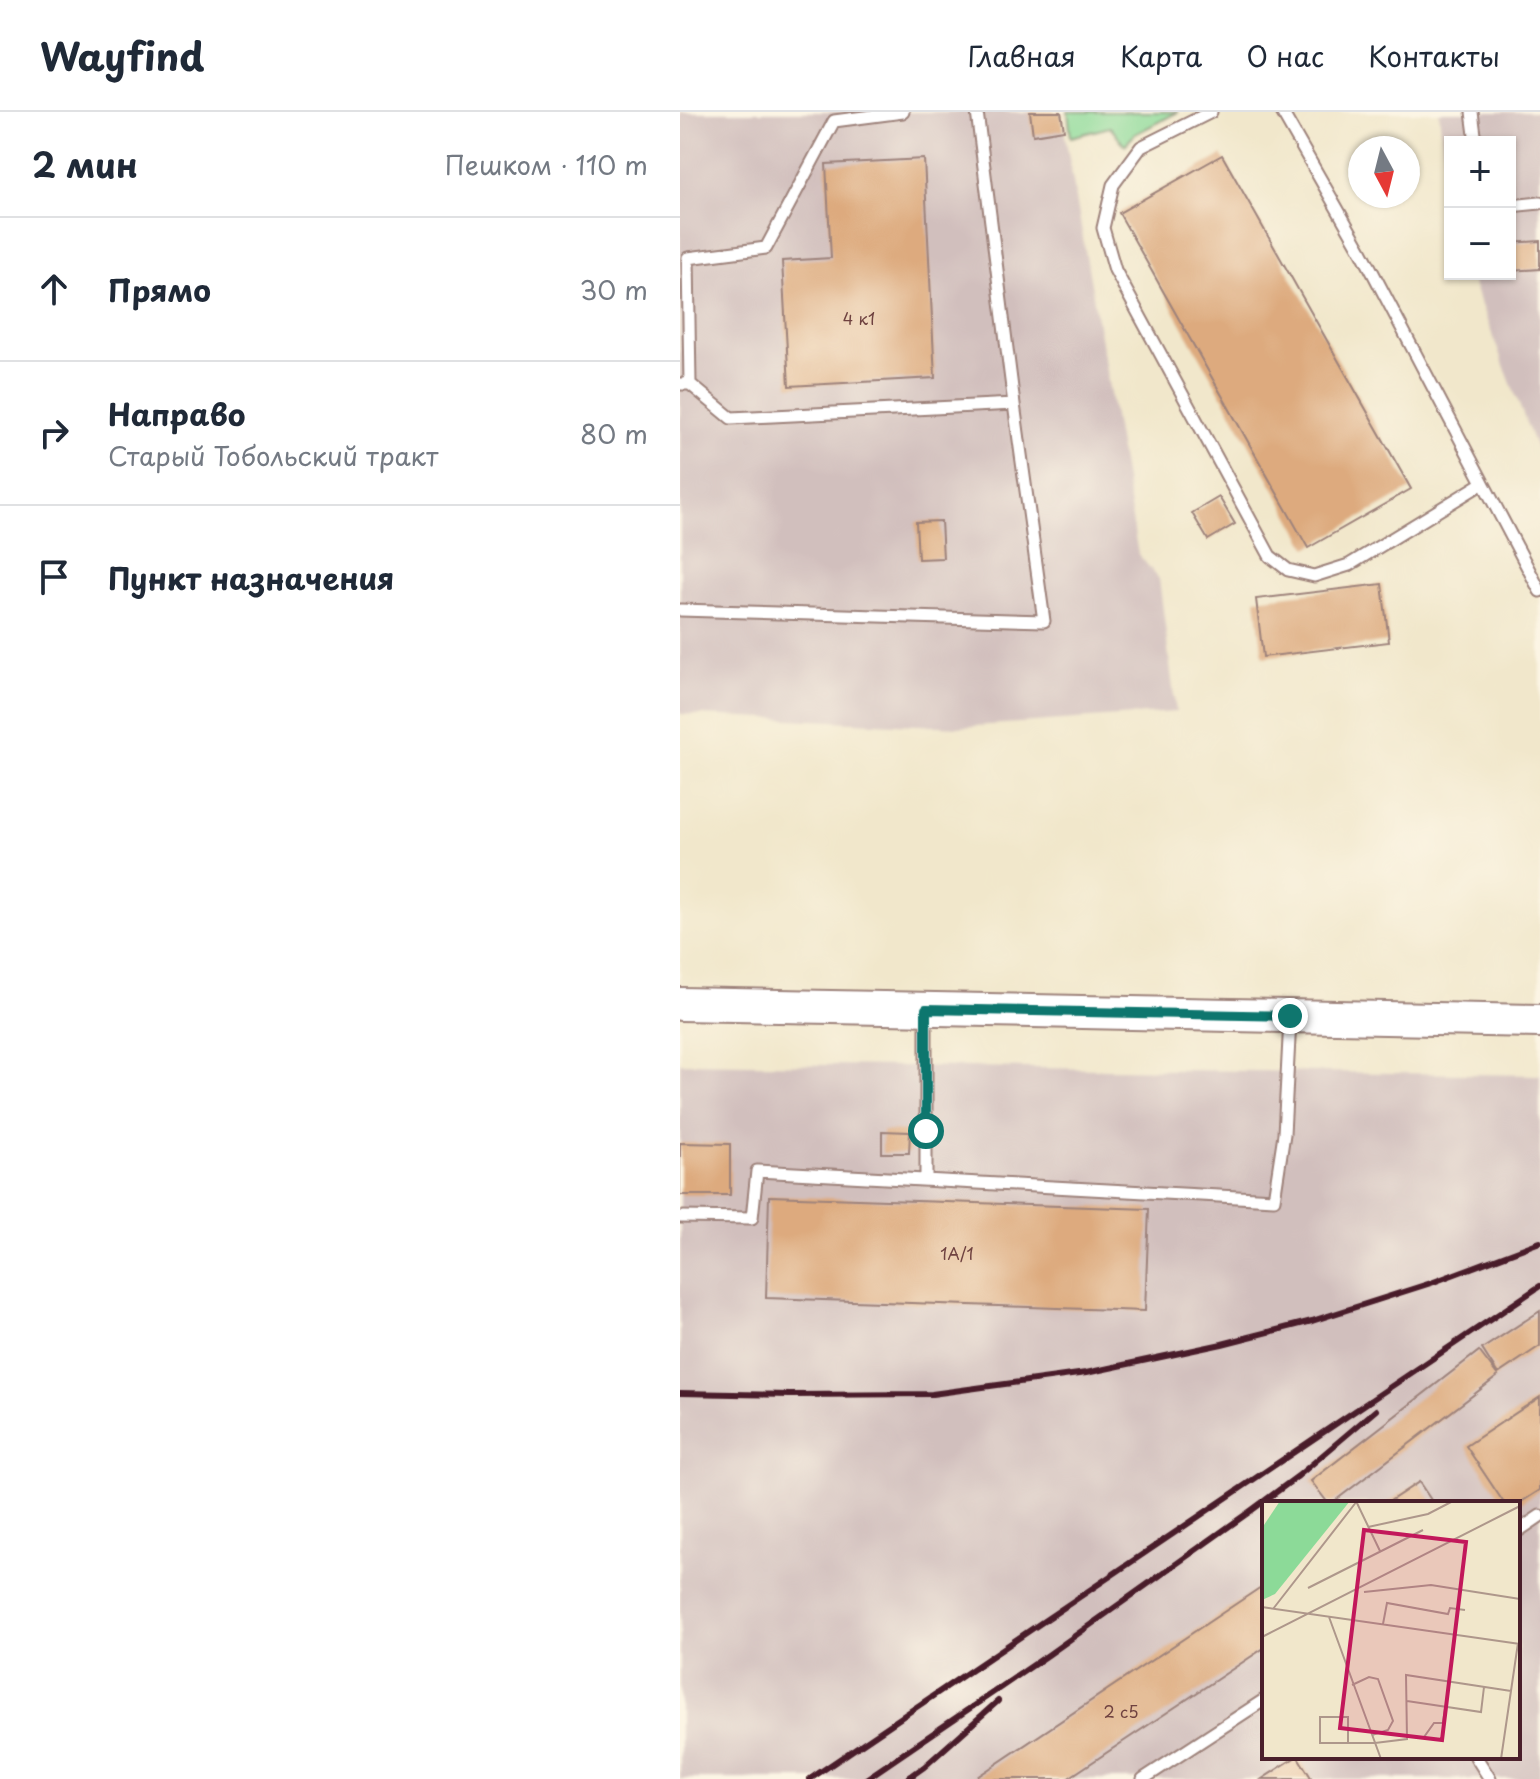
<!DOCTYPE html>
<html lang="ru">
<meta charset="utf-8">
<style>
:root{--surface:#fff;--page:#f2f2f3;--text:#1f2937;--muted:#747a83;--line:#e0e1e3}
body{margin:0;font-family:"Playpen Sans",sans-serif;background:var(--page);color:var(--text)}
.controls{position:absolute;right:24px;top:24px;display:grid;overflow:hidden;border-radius:0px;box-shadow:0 2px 6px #0004}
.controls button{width:72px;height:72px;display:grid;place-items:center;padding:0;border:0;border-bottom:2px solid var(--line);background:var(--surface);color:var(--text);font:40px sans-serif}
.compass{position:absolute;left:668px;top:24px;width:72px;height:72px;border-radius:50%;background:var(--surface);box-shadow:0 2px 6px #0004;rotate:173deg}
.stop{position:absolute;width:24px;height:24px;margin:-18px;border:6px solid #0f766e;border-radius:50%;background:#fff}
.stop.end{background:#0f766e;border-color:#fff;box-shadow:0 2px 8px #0008}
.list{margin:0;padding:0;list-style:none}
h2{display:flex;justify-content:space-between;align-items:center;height:104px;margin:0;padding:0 32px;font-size:34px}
h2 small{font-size:26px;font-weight:400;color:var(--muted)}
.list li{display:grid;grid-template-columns:52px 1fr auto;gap:24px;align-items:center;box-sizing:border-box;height:144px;padding:0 32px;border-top:2px solid var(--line)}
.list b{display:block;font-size:30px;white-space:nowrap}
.list p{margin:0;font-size:26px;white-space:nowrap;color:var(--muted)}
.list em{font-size:26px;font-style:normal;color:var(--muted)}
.icon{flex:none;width:44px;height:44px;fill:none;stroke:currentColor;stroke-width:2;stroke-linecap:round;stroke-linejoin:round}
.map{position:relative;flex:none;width:860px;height:1667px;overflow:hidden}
header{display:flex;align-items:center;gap:48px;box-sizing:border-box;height:112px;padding:0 40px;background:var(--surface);border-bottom:2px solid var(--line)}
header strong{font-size:38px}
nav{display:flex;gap:44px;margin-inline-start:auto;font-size:28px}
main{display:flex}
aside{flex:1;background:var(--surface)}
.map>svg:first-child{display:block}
.industrial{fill:#d1bfbd;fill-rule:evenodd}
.green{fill:#8cda98;stroke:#6b7c62;stroke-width:2}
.building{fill:#ddaa7e}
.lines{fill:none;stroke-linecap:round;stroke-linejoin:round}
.lane-casing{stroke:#9e837b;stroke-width:15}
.secondary-casing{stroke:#9e837b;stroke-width:36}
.lane{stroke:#fff;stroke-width:11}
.secondary{stroke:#fff;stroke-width:32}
.rail{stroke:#4a1f2b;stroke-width:6}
.route{stroke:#0f766e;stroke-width:10}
.labels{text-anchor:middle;stroke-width:8;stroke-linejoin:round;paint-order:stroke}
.number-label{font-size:16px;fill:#6f4240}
.inset-road{fill:none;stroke:#ae978b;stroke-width:2}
.view{fill:#c2185b;fill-opacity:0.15;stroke:#c2185b;stroke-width:4}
.inset-edge{fill:none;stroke:#4a1f2b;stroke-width:4}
</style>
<header>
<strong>Wayfind</strong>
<nav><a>Главная</a><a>Карта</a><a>О нас</a><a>Контакты</a></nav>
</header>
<main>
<aside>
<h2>2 мин<small>Пешком · 110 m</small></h2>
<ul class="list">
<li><svg class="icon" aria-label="ahead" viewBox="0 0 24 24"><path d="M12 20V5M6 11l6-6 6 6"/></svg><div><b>Прямо</b></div><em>30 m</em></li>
<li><svg class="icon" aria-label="right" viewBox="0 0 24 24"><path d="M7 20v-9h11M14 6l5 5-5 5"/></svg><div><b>Направо</b><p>Старый Тобольский тракт</p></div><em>80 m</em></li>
<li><svg class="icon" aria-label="arrive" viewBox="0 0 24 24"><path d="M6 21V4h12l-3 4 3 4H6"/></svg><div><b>Пункт назначения</b></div></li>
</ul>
</aside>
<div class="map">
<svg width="860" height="1667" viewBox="0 0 860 1667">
<rect width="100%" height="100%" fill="#fcf5e5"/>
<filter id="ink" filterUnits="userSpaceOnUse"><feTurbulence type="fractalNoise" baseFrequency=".0125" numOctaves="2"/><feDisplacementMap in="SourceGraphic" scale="16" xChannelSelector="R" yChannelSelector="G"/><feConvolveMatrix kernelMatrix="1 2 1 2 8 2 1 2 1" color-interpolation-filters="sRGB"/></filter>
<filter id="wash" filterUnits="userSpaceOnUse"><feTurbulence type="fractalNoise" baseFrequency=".006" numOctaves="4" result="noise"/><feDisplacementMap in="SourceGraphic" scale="32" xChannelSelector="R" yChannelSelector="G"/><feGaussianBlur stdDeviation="1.8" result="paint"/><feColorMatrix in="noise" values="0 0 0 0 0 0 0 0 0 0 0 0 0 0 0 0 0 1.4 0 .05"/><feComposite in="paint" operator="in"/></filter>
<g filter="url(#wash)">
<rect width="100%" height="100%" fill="#f1e7cb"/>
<!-- industrial -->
<path class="industrial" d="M0 0H381L458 442 479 467 496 600 281 615 0 602Z
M759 0H860V347L789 162H830V30H770V110Z
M0 951 860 963V1667H0ZM584 1391H838V1645H584Z"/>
<!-- green -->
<path class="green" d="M388 0H498L455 22 445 33 430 15 391 25Z"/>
<g id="blocks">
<!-- building -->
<path class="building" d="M350 0H381L384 18 353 23Z
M542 43 731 377 628 436 439 101Z
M244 47 255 266 109 274 102 149 151 146 146 52Z
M860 129V157L830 159V131Z
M539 385 555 412 528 428 512 401Z
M261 409 263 446 238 447 236 410Z
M702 472 709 530 583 545 576 487Z
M202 1019 230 1020 229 1041H202Z
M0 1031 50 1032V1083H0Z
M89 1084 469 1097 465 1199 86 1186Z
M860 1199V1234L818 1262 802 1237Z
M799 1239 818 1264 652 1391H648L631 1369Z
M860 1285V1378L838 1392 824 1391 786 1334Z
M739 1370 753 1391H707Z
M584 1473V1536L387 1667H294Z
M616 1645H618L632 1667H582Z"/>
</g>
</g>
<g filter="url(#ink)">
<use href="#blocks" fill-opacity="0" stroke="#9e837b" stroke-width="2"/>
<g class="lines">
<!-- lane casing -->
<g class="lane-casing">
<path id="lane" d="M531 0 461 35 433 73 423 116 435 158 590 444 608 458 634 464 669 453 803 371
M602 0 682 140 860 479
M792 0 796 30
M830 94 860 91
M0 272H10L51 306 334 292
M10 272 8 146 86 136 154 9 223 0
M0 498 364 509 334 292 297 0
M246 1068V900
M0 1105 72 1106 77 1059 594 1087 604 1022 610 908
M838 1419 860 1404
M796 1645 810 1667
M463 1667 584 1588"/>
</g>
<!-- secondary casing -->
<g class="secondary-casing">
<path id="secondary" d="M0 892 860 909"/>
</g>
<!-- lane -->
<use href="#lane" class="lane"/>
<!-- secondary -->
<use href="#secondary" class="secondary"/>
<!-- rail -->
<path class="rail" d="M0 1281 110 1283 252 1282 406 1261 542 1232 632 1209 751 1171 860 1130
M130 1667 860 1174
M186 1667 368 1543 572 1398 618 1364 696 1298
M227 1667 244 1655 318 1589"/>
</g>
</g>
<g class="lines" filter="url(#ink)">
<!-- route -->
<path class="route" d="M246 1019V897L610 904"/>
</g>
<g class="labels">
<!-- number labels -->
<g class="number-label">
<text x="179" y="213">4 к1</text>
<text x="277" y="1148">1А/1</text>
<text x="441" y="1606">2 с5</text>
</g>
</g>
<!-- overview -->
<g transform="translate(582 1389)">
<rect width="258" height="258" fill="#f1e7cb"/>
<path d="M18 0H88L13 93 0 99V27Z" fill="#8cda98"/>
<path class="inset-road" d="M94 0 118 50M106 26 166 13 191 0M46 87 161 29M102 91 169 84 258 98M0 106 258 143M11 108 95 0M67 116 119 258M121 123 125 102 186 113 188 107 203 109M0 136 258 5M90 184 107 176 116 178 131 220 126 229 110 234M145 200 219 211 222 186M146 236H162L172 222H181L183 207M86 242V216H58V242H113L145 238 144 174 249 190M239 258 256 142"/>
<path class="view" d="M102 29 204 41 180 239 78 227Z"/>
<rect width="258" height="258" class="inset-edge"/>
</g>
</svg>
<div class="controls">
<button>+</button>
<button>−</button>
</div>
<svg class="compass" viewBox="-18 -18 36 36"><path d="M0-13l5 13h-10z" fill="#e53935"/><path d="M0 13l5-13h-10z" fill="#747a83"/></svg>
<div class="stop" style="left:246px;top:1019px"></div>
<div class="stop end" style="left:610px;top:904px"></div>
</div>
</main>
